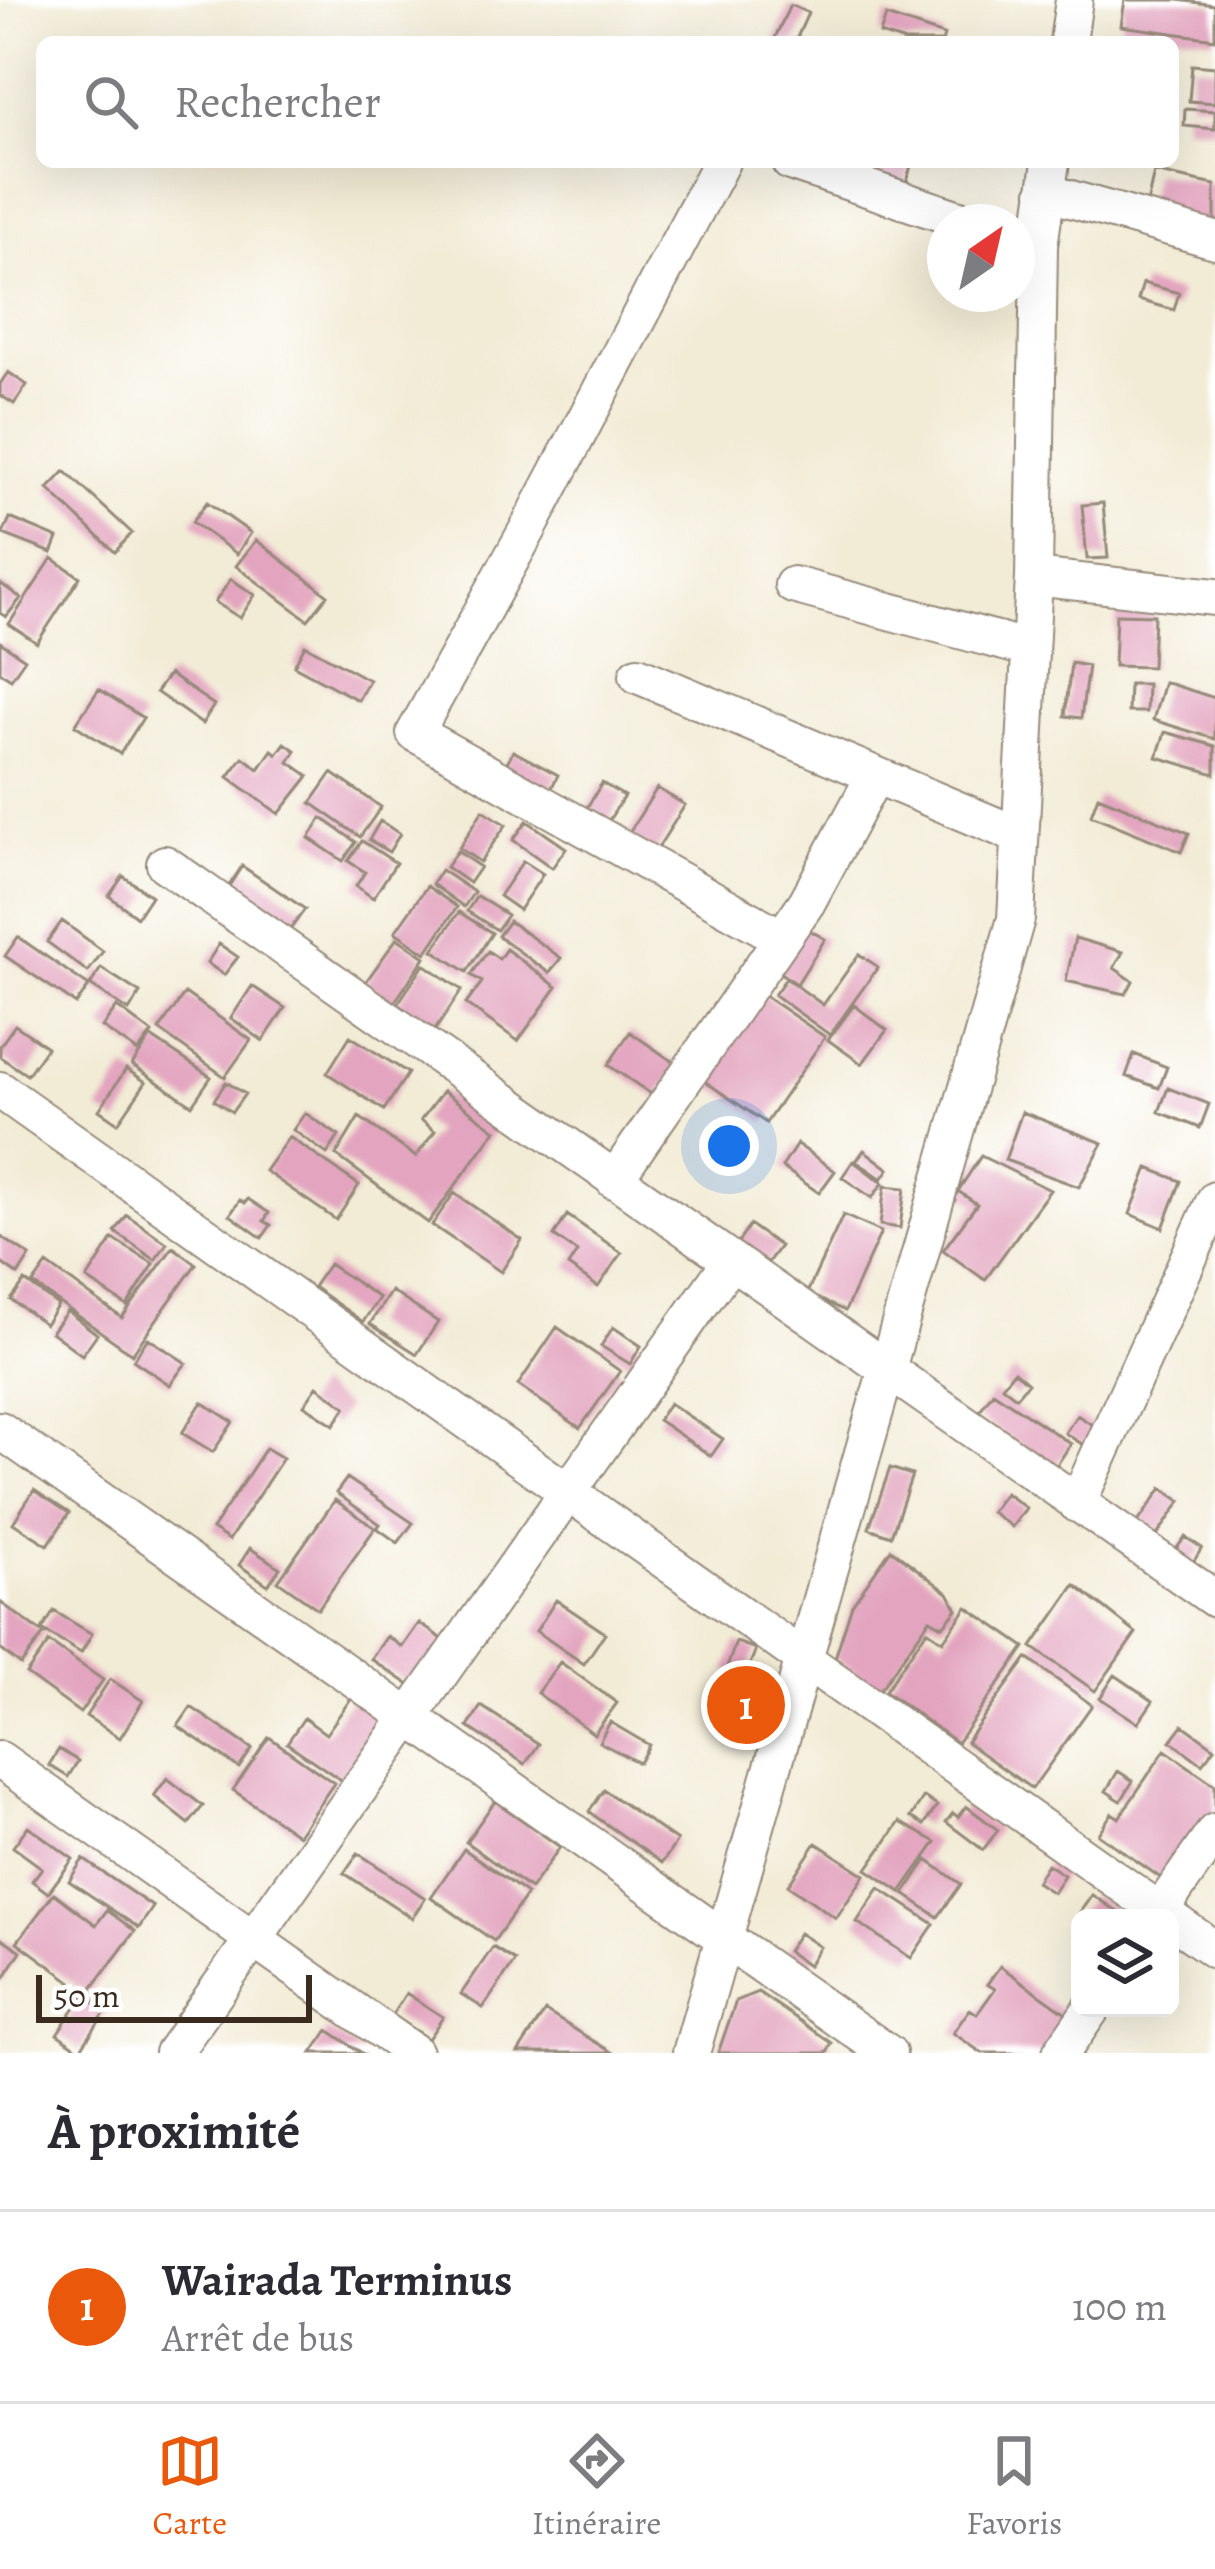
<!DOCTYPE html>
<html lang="fr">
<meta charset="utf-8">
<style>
:root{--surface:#fff;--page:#f7f7f7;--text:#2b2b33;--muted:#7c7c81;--line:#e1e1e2;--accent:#ea580c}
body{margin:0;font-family:Alegreya,serif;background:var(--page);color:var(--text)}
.controls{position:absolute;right:36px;bottom:36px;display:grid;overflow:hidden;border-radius:18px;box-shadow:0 12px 48px #0002}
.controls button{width:108px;height:108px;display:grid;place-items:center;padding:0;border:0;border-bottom:3px solid var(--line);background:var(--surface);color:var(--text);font:60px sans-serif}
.compass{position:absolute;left:927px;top:204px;width:108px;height:108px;border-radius:50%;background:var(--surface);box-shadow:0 12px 48px #0002;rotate:34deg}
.scale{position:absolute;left:36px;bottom:30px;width:276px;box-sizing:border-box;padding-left:12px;border:6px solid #3b2a1e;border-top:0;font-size:33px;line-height:42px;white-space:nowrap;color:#3b2a1e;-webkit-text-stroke:9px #fff;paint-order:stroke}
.you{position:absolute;left:729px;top:1146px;width:42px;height:42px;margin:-30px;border:9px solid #fff;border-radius:50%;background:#1a73e8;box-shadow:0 0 0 18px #1a73e833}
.badge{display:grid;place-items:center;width:78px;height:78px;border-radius:50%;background:var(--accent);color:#fff;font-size:39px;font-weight:700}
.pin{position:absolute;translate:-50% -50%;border:6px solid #fff;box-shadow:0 3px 12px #0006}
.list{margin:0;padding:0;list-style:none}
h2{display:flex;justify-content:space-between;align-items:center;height:156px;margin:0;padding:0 48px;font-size:51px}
h2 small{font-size:39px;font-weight:400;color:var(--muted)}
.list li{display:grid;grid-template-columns:78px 1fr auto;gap:36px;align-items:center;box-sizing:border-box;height:192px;padding:0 48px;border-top:3px solid var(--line)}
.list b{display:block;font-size:45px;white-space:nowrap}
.list p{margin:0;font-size:39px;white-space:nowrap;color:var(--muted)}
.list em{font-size:39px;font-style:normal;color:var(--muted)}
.icon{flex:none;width:66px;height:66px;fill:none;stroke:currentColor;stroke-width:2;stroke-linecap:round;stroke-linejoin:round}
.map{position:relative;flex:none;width:1215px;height:2053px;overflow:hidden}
.search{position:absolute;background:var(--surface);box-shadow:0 12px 48px #0002;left:36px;right:36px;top:36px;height:132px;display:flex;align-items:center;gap:30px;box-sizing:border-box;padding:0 42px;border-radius:18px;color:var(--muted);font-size:45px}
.sheet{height:348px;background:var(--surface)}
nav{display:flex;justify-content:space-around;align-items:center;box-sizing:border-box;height:168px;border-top:3px solid var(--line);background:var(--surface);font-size:33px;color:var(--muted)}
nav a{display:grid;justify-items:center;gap:6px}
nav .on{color:var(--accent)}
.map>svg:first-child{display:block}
.building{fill:#e3a4bf}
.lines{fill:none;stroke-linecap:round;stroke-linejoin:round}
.minor-casing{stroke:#968a7a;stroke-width:40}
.minor{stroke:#fff;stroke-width:36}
</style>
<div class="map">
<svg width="1215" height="2053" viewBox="0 0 1215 2053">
<rect width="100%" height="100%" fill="#fff"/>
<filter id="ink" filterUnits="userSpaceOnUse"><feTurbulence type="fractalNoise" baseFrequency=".00833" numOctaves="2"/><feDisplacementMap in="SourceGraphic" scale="24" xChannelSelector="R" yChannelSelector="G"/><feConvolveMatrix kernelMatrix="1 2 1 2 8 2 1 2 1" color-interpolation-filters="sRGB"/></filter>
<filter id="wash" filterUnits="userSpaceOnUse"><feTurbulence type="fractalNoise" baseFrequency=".004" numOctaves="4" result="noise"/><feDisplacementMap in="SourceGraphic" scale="48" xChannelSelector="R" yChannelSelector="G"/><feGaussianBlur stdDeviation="2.7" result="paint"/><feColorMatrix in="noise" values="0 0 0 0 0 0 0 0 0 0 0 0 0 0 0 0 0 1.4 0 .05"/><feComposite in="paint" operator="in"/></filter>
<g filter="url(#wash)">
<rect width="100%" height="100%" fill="#f2ebd5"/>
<g id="blocks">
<!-- building -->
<path class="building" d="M1125 0H1178L1215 5V39L1121 26Z
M790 5 808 13 795 42H773Z
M886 16 944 35 942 42H905L880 34Z
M1192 65 1215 67V103L1189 101Z
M1185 109 1215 111V129L1184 126Z
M855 162H912L905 187 852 171Z
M1154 172 1215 185V224L1146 209Z
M1143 283 1179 293 1174 310 1138 300Z
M8 372 27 385 14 404 0 395V384Z
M65 471 132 533 115 552 48 489Z
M207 502 251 533 237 554 192 522Z
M1103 503 1108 558 1087 559 1082 505Z
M10 518 58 538 52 553 3 534Z
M256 540 328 595 308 620 236 566Z
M52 558 80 577 37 643 9 624Z
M231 579 255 595 240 618 215 602Z
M0 583 21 598 6 617 0 613Z
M1116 614 1154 615 1152 667 1114 666Z
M0 642 25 659 11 679 0 672Z
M305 645 369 680 358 700 294 666Z
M1071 663 1088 666 1081 718 1065 716Z
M169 674 214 705 202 724 156 692Z
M1164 682 1215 698V739L1153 720Z
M1129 684H1147L1146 712H1128Z
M99 689 143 718 120 754 75 725Z
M1165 732 1215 746V774L1157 757Z
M285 743 296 751 289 762 309 776 279 814 228 777 243 757 259 769 272 750 277 754Z
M513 751 558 775 546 799 500 776Z
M332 773 381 807 360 837 311 803Z
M602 783 624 796 603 830 581 817Z
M657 788 685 805 654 854 627 836Z
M1098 796 1189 833 1181 852 1091 815Z
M483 810 506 825 480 862 459 848Z
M322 818 356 842 343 861 309 838Z
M380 821 400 834 389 852 369 840Z
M527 821 566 848 552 868 513 840Z
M362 841 396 863 373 898 356 886 365 872 348 861Z
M457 851 480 867 469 883 446 867Z
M523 861 543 874 519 910 499 896Z
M242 866 305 909 289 931 227 889Z
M441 870 474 892 464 907 432 884Z
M123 876 151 896 137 917 109 896Z
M427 886 457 907 426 953 395 932Z
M477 896 507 915 497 930 467 911Z
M459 912 492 933 467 972 433 950Z
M62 921 103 951 88 972 47 942Z
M509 921 561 958 549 973 498 936Z
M804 927 825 939 797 984 777 971Z
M18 937 89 986 76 1004 5 956Z
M397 938 425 957 394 1003 365 983Z
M1075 938 1123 952 1114 968 1133 981 1126 994 1066 981Z
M219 944 238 957 224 975 207 963Z
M506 949 557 987 518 1041 466 1004 482 982 471 975 488 951 499 959Z
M859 954 878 967 830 1035 774 995 786 978 823 1005Z
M424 964 462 990 435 1030 397 1005Z
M101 968 140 993 129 1011 90 985Z
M252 986 285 1008 263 1041 231 1018Z
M756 990 825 1037 766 1123 697 1076Z
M185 993 251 1040 225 1077 159 1030Z
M854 1005 887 1030 862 1064 828 1040Z
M117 1007 152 1033 138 1052 102 1027Z
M15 1025 47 1047 27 1075 0 1057V1046Z
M630 1032 679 1066 657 1098 608 1065Z
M350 1036 408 1073 384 1110 327 1073Z
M151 1037 211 1077 192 1105 132 1065Z
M1134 1054 1167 1067 1159 1088 1126 1076Z
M126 1069 146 1082 118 1123 99 1110Z
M226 1082 245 1094 232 1112 214 1100Z
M1168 1088 1209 1104 1200 1128 1159 1112Z
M443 1091 496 1130 428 1223 336 1155 359 1117 416 1157 435 1131 421 1120Z
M1022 1112 1103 1143 1079 1187 1005 1160Z
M305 1113 339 1136 327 1154 293 1130Z
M289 1137 359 1185 336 1220 265 1171Z
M797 1144 835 1171 819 1193 782 1167Z
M864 1150 889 1169 882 1179 856 1161Z
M981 1156 1050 1190 985 1280 943 1250 977 1204 958 1191Z
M853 1161 883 1183 872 1198 842 1177Z
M1148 1168 1181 1181 1163 1228 1130 1214Z
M885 1186 905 1188 900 1228 880 1225Z
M454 1193 522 1240 501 1272 432 1225Z
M248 1199 269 1213 264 1221 271 1225 262 1238 230 1215 240 1200 245 1203Z
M127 1215 167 1243 155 1260 115 1232Z
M567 1215 622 1253 598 1287 568 1266 577 1252 554 1236Z
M843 1215 881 1232 845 1311 807 1293Z
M750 1225 780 1246 766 1265 737 1244Z
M0 1236 30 1256 18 1275 0 1262Z
M113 1239 154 1264 127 1306 87 1279Z
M173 1247 196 1264 132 1354 33 1284 47 1264 122 1318Z
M329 1264 379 1298 363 1322 313 1287Z
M25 1281 58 1305 45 1324 11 1300Z
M391 1291 438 1322 417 1354 370 1324Z
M67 1311 97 1334 82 1355 51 1332Z
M557 1327 620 1371 580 1428 518 1385Z
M613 1327 641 1346 630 1364 601 1346Z
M148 1338 186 1363 170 1385 133 1360Z
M1014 1371 1028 1383 1016 1397 1002 1386Z
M317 1386 346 1407 334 1425 304 1405Z
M993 1392 1071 1444 1054 1469 976 1416Z
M202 1402 233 1422 213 1452 182 1433Z
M669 1403 723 1439 711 1456 658 1420Z
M1077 1415 1097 1428 1085 1446 1065 1433Z
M266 1448 283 1458 229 1540 212 1529Z
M890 1468 912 1475 891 1536 869 1528Z
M347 1478 413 1523 398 1543 377 1528 380 1524 336 1493Z
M1162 1488 1181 1501 1155 1538 1136 1525Z
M34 1490 69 1513 48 1545 13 1523Z
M1005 1493 1026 1508 1012 1527 991 1512Z
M335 1500 375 1528 318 1609 278 1581Z
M1185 1537 1202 1548 1192 1564 1174 1552Z
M250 1548 280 1568 268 1585 239 1565Z
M891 1549 948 1593 957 1609 943 1626 930 1619 879 1691 835 1658 852 1605Z
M1075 1585 1136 1633 1095 1691 1032 1647Z
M556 1600 605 1633 584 1664 536 1631Z
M0 1602 44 1634 21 1665 0 1649Z
M967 1607 1025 1647 957 1743 885 1691 927 1630 943 1641Z
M54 1611 92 1634 81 1653 42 1630Z
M419 1623 445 1641 414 1688 371 1659 387 1636 402 1647Z
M49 1642 103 1680 80 1713 26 1674Z
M736 1642 756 1649 745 1677 726 1670Z
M1027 1658 1092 1705 1032 1789 966 1742Z
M560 1662 617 1703 594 1734 537 1693Z
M1115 1675 1153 1701 1138 1723 1100 1698Z
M110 1679 143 1701 120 1738 86 1716Z
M352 1697 388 1722 345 1783 287 1743 304 1718 326 1734Z
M481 1706 539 1744 525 1764 468 1727Z
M191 1707 252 1749 239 1768 178 1726Z
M610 1722 649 1745 639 1763 599 1742Z
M1183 1725 1215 1748 1202 1764 1171 1741Z
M269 1737 334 1783 298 1835 233 1790Z
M59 1749 78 1761 68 1777 49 1765Z
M1165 1750 1215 1785V1817L1168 1883 1098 1834 1112 1813 1119 1818Z
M1118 1771 1133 1781 1121 1801 1106 1791Z
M167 1778 203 1806 189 1824 154 1796Z
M604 1790 677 1841 662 1863 589 1812Z
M924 1797 937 1806 924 1825 911 1817Z
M495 1801 560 1847 530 1889 466 1842Z
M966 1806 998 1830 983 1850 946 1822 953 1813 958 1817Z
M900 1822 936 1842 901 1892 867 1869Z
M28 1826 73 1859 48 1893 32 1881 42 1868 13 1847Z
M816 1843 865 1875 836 1918 788 1885Z
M464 1849 527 1894 494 1941 431 1897Z
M358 1853 425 1898 412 1918 344 1873Z
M83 1859 153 1907 139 1928 69 1881Z
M927 1860 961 1884 938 1917 904 1894Z
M1047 1864 1064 1875 1053 1893 1036 1882Z
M879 1888 934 1924 911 1958 857 1922Z
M54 1893 96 1925 107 1910 135 1931 88 1994 17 1942Z
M1092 1895 1127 1918H1082L1078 1915Z
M799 1933 820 1947 808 1966 787 1951Z
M0 1937 21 1951 0 1984Z
M493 1947 515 1961 483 2008 461 1994Z
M1000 1966 1069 2015 1042 2053H982L953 2033 970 2009 977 2014 995 1989 987 1984Z
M758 1992 832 2043 827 2053H718L736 2001Z
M406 1993 443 2017 428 2039 392 2015Z
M83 1995 106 2011 80 2050 57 2034Z
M545 2011 613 2053H518Z
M328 2030 362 2053H312Z"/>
</g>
</g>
<g filter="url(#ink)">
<use href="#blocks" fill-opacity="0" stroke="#968a7a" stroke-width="3"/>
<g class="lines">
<!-- minor casing -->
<g class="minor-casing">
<path id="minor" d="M1068 42 1074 0
M721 162 529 527 415 733 782 938
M790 162 968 222
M1046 192 1215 240
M1034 577 1215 597
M793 585 1030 649
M638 675 1020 836
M165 864 1215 1599
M0 1090 1215 1950
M614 1180 807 902 875 775
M0 1430 888 2053
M1077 1504 1215 1200
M0 1760 414 2053
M1155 1918 1215 1832
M173 2053 730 1262
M691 2053 1016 919 1034 577 1039 246 1051 162
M1061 2053 1092 2008"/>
</g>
<!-- minor -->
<use href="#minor" class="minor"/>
</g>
</g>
</svg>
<div class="controls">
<button><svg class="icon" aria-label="layers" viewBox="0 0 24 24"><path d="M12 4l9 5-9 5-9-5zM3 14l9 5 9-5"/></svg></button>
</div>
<svg class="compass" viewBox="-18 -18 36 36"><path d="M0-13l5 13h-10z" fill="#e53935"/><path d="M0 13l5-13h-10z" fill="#7c7c81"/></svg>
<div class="scale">50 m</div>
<div class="you"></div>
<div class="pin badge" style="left:746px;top:1705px">1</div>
<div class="search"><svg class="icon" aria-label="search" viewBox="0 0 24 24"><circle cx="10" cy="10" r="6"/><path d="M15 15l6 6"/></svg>Rechercher</div>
</div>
<section class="sheet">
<h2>À proximité<small></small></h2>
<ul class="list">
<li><span class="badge">1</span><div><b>Wairada Terminus</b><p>Arrêt de bus</p></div><em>100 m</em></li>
</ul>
</section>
<nav>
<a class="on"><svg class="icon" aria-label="map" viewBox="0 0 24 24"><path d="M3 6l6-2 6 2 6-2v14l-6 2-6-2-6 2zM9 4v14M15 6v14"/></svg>Carte</a>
<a><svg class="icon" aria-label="directions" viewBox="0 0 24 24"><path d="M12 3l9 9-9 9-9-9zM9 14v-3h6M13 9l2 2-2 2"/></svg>Itinéraire</a>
<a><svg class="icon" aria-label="saved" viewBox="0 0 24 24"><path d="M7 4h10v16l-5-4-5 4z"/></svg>Favoris</a>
</nav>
